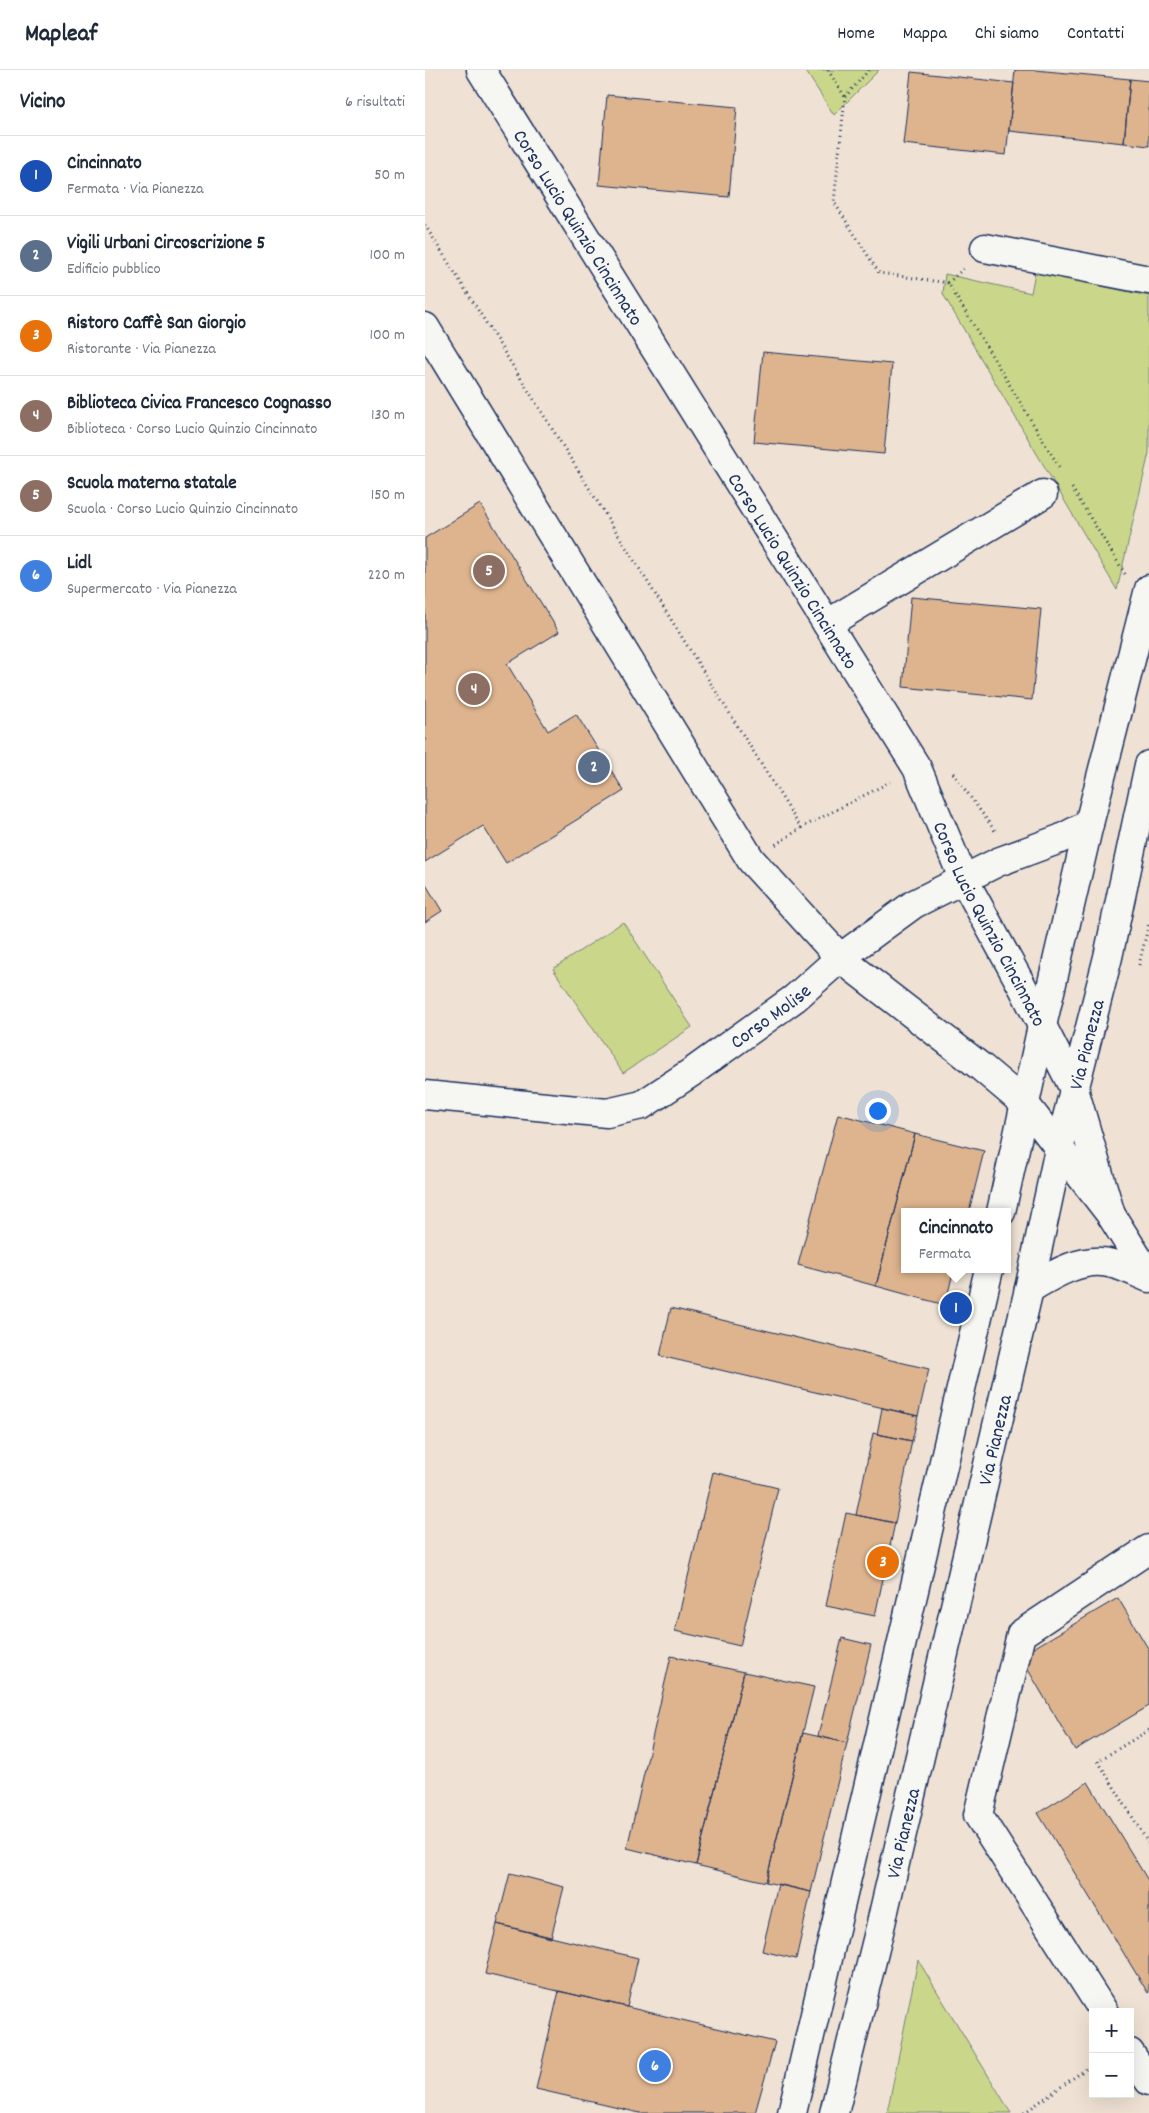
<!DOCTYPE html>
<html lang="it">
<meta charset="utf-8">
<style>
:root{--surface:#fff;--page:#f6f6f7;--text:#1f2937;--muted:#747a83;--line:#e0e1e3;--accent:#c8321e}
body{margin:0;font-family:Dekko,sans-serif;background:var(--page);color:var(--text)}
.controls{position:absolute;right:15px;bottom:15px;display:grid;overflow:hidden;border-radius:0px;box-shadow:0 5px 20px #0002}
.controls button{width:45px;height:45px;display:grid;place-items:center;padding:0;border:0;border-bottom:1px solid var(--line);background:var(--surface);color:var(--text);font:25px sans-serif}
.you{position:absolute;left:452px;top:1040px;width:18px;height:18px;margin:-12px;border:4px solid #fff;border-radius:50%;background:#1a73e8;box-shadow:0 0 0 8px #1a73e833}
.badge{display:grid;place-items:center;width:32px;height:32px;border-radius:50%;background:var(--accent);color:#fff;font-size:16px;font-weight:700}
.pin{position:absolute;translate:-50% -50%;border:2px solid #fff;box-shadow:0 1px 5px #0006}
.popup{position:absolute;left:476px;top:1138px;width:110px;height:65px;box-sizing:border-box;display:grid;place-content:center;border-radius:0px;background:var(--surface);filter:drop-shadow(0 1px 4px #0005);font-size:16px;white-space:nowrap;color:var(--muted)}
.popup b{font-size:19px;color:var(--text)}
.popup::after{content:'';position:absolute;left:50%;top:100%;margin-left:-10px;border:10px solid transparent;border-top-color:var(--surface)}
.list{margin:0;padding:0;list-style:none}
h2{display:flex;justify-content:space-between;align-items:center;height:65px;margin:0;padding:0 20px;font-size:21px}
h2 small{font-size:16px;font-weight:400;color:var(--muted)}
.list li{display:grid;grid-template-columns:32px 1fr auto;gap:15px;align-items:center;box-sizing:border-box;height:80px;padding:0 20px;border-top:1px solid var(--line)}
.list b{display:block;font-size:19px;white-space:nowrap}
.list p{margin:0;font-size:16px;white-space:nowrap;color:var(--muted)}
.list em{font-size:16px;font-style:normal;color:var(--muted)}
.map{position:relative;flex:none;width:724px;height:2043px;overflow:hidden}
header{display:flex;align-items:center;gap:30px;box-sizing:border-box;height:70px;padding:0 25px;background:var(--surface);border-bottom:1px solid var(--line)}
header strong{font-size:24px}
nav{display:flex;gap:28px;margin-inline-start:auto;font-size:18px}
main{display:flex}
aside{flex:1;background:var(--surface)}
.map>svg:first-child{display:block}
.green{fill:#cad78a;stroke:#728374}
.building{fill:#deb48e;stroke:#1b2f5e}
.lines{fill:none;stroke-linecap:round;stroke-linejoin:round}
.minor-casing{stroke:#1b2f5e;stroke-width:31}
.path{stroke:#1b2f5e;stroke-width:3;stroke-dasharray:1 4;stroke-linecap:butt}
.minor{stroke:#f6f6f2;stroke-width:28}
.labels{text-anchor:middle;stroke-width:4.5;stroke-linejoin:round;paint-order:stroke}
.street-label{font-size:20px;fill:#1b2f5e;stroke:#f6f6f2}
</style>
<header>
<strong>Mapleaf</strong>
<nav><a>Home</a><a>Mappa</a><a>Chi siamo</a><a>Contatti</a></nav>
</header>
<main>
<aside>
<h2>Vicino<small>6 risultati</small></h2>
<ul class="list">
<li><span class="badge" style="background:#1a4fb4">1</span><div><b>Cincinnato</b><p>Fermata · Via Pianezza</p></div><em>50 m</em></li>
<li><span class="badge" style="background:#5c6f8a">2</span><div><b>Vigili Urbani Circoscrizione 5</b><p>Edificio pubblico</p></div><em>100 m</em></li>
<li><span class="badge" style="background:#e8710a">3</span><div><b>Ristoro Caffè San Giorgio</b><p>Ristorante · Via Pianezza</p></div><em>100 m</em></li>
<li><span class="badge" style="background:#8d6e63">4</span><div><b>Biblioteca Civica Francesco Cognasso</b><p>Biblioteca · Corso Lucio Quinzio Cincinnato</p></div><em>130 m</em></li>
<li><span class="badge" style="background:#8d6e63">5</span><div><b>Scuola materna statale</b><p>Scuola · Corso Lucio Quinzio Cincinnato</p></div><em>150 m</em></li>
<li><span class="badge" style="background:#3f7fe0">6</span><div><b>Lidl</b><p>Supermercato · Via Pianezza</p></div><em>220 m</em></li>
</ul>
</aside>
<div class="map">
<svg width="724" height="2043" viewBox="0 0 724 2043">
<rect width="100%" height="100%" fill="#efe2d4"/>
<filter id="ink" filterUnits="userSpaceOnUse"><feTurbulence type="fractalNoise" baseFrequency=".02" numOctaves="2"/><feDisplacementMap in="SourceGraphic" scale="10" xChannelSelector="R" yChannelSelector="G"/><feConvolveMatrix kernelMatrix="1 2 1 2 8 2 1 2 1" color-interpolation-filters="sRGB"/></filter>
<g filter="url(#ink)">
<!-- green -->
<path class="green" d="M380 0H454L409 45Z
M610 202 724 226V383L692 520 518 224 520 204 606 223Z
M198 852 267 957 198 1003 128 899Z
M493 1890 586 2043H462Z"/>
<!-- building -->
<path class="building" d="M590 0H610L705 9 699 73 584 61Z
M486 2 589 13 581 85 478 74Z
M705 9 724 11V76L699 73Z
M182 25 312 37 304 127 174 115Z
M338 282 467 294 459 384 329 372Z
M55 434 134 562 82 594 123 661 151 644 199 721 81 793 58 756 0 792V468Z
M486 527 616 539 607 630 478 617Z
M0 813 17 841 0 852Z
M413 1044 490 1064 451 1216 373 1195Z
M490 1064 559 1081 544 1142H480V1199H529L520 1235 451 1216Z
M246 1238 504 1299 493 1346 235 1286Z
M457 1338 493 1346 487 1371 452 1364Z
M448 1363 487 1371 470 1453 431 1445Z
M288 1402 353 1418 315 1576 250 1561Z
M421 1443 470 1453 450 1546 401 1536Z
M693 1528 724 1580V1636L650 1680 595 1586Z
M417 1568 446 1575 422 1673 393 1666Z
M246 1586 319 1602 271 1795 202 1778Z
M319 1602 389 1617 341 1812 271 1795Z
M378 1663 422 1673 386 1822 341 1812Z
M663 1712 724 1812V1922L723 1923 613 1743Z
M85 1803 139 1817 126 1868 72 1854Z
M353 1814 386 1822 371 1889 337 1881Z
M72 1854 213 1888 202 1937 60 1904Z
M134 1921 350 1972 330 2043H215L111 2019Z"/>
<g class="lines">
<!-- minor casing -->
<g class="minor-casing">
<g id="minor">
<path id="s1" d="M56 0 492 698 538 808 597 916 649 1019 686 1145"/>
<path d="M560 178 724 210"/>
<path d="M0 257 326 790 415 888 556 997 600 1034 686 1145 724 1206"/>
<path d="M402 554 618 424"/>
<path id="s2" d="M0 1025 182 1043 217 1035 267 1002 370 928 415 888 489 834 573 792 635 769 664 754"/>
<path d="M576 1142 617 956 664 754 724 519"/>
<path d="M604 1219C627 1205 659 1185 688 1194 700 1197 712 1203 724 1208"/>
<path d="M679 1942 553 1745 596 1564 724 1479"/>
<path d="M705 1983 724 2011"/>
<path d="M367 2043 564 1199"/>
<path id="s3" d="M409 2043 454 1862 604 1219 634 1079 683 887 724 695"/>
</g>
</g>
<!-- path -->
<path class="path" d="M403 0 420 27 409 132 454 203 523 213 636 400
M420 27 444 0
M0 155 376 758 350 775
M523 213 539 198
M647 418 700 504
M528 703 570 761
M376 758 465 712
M714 895 724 853
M724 1660 673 1691 724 1774
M599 2043 668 1994"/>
<!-- minor -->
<use href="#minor" class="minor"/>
</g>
</g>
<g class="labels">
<!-- street labels -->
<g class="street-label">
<text dy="7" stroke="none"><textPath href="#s1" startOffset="185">Corso Lucio Quinzio Cincinnato</textPath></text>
<text dy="7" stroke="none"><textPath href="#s1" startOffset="590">Corso Lucio Quinzio Cincinnato</textPath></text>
<text dy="7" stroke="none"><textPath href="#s1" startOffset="995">Corso Lucio Quinzio Cincinnato</textPath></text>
<text dy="7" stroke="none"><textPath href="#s2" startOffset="375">Corso Molise</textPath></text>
<text dy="7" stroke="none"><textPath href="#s3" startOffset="1098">Via Pianezza</textPath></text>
<text dy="7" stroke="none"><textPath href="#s3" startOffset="692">Via Pianezza</textPath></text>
<text dy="7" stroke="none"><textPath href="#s3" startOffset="288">Via Pianezza</textPath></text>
</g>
</g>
</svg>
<div class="controls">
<button>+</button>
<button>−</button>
</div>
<div class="you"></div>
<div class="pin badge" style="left:531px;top:1238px;background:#1a4fb4">1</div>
<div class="popup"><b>Cincinnato</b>Fermata</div>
<div class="pin badge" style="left:169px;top:697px;background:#5c6f8a">2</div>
<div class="pin badge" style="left:458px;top:1492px;background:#e8710a">3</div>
<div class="pin badge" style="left:49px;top:619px;background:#8d6e63">4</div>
<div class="pin badge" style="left:64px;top:501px;background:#8d6e63">5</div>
<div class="pin badge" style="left:230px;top:1996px;background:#3f7fe0">6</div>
</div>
</main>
